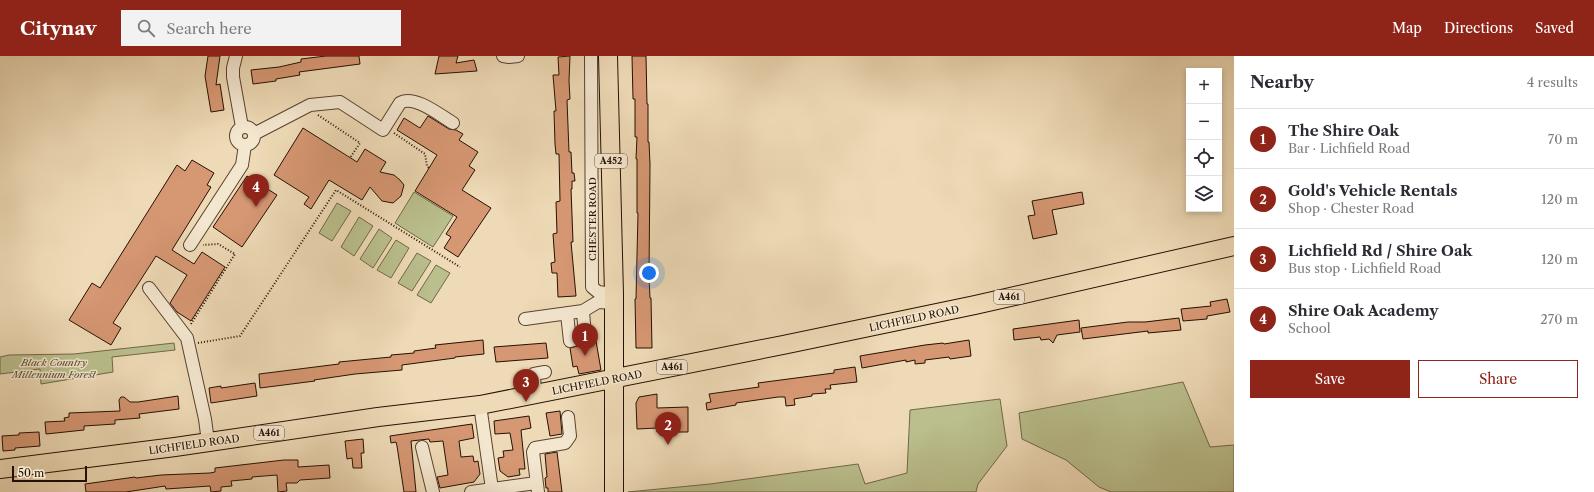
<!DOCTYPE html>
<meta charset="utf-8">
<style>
:root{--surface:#fff;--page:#f2f2f3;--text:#2b2b33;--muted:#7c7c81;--line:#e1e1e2;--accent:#8f2418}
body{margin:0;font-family:"Libre Caslon Text",serif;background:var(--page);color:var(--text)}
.controls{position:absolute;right:12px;top:12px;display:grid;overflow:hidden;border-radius:0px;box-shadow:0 2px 6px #0003}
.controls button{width:36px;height:36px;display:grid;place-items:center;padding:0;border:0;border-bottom:1px solid var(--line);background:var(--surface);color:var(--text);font:20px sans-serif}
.scale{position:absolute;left:12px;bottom:10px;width:75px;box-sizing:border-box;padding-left:4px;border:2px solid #261002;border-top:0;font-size:11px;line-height:14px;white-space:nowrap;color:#261002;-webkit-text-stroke:3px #f4e7d0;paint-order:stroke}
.you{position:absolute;left:649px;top:217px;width:14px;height:14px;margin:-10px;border:3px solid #fff;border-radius:50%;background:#1a73e8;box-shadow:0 0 0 6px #1a73e833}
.badge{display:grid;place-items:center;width:26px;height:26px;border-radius:50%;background:var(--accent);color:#fff;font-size:13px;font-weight:700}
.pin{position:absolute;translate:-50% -33px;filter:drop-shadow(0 1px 2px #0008)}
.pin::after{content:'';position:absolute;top:21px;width:14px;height:12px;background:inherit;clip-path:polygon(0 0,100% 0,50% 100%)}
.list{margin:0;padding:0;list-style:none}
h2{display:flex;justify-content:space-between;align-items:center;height:52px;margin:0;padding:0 16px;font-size:17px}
h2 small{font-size:13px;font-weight:400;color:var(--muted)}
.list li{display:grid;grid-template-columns:26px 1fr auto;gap:12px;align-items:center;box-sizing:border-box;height:60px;padding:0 16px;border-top:1px solid var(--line)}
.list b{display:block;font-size:15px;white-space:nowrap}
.list p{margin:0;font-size:13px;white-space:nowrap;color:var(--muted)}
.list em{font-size:13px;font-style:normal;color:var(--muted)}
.actions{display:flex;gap:8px;padding:12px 16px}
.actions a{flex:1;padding:9px 0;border:1px solid var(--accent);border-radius:0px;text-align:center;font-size:14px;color:var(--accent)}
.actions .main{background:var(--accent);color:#fff}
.icon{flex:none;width:22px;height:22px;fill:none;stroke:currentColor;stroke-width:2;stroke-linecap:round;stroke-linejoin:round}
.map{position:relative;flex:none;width:1234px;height:436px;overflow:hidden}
header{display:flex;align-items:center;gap:24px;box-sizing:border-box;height:56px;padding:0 20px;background:var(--accent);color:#fff}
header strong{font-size:19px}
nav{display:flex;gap:22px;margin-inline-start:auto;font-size:14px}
.search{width:280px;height:36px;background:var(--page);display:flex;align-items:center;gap:10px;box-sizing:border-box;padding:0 14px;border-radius:0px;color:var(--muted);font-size:15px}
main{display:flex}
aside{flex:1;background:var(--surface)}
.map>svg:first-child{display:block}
.green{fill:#babf8d;stroke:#706848}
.building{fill:#d69773;stroke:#261002}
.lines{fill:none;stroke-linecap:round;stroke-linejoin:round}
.minor-casing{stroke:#58422f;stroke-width:14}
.highway-casing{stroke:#261002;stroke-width:20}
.path{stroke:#261002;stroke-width:2;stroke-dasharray:1 2;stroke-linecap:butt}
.minor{stroke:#f4e7d0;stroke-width:12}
.highway{stroke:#eedab6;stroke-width:18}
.labels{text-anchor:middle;stroke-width:3;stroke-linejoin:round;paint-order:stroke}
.shield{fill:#f4e7d0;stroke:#645040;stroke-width:1}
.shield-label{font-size:9px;font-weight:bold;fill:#261002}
.street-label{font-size:10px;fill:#261002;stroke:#f4e7d0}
.park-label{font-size:10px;font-style:italic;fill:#5a4d33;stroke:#f4e7d0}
</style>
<header>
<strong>Citynav</strong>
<div class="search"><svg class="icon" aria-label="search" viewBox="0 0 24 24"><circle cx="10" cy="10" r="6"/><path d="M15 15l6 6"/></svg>Search here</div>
<nav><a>Map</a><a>Directions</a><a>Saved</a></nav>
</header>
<main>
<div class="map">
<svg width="1234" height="436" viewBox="0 0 1234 436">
<rect width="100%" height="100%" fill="#eedab6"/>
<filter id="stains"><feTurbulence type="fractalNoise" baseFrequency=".005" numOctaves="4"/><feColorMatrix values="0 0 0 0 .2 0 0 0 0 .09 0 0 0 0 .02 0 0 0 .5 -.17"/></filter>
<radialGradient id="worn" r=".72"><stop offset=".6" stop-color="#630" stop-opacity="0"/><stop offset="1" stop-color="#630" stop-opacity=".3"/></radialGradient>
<!-- green -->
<path class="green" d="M414 136 453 160 433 191 395 167Z
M337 147 351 155 332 185 319 177Z
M359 161 373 170 354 200 341 191Z
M379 173 392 182 373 212 360 203Z
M396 184 409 192 391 222 377 214Z
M417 197 431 205 412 235 398 227Z
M436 209 450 217 431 247 417 239Z
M174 287 175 294 112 301 113 316 41 328 40 313 0 318V301L9 299 74 298Z
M1183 326 1210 391 1234 389V436H1111L1099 431 1066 404 1022 383 1019 357Z
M1000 343 1007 390 978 428 976 436H628L710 428 858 408 865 428 907 417 910 354Z"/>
<!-- building -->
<path class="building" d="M208 0H220L216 29 220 28 224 54 211 56 205 20Z
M326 0H359L360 8 299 16 300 19 276 23V25L253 28 251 14 279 11 301 6V3Z
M439 0H458L456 7 474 4 477 15 435 18Z
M570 0 569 25 570 43 567 44 569 96H571L572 117H574L575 125H572V133H571L573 186H571L576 240 558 241 557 217H552L551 207 555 206 553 178 557 177 556 146 560 145 559 98H556L555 88 554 55H556L553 19H559L558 1Z
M632 0H646L647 48H648V86H649L650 108 649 221 650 242H651L652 292H636L635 243H636L638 157H637V103H636L637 81H635V43H633Z
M428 60 449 73 456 74 463 78 459 84 478 96 469 110 475 114 462 134 491 152 458 201 444 192 451 181 446 178 457 161 415 135 437 99 397 74 404 62 420 72Z
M303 72 357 106 365 93 386 106 380 116 394 119 400 124 404 129 401 140 393 147 382 145 370 131 362 144 329 124 311 153 304 148 309 141 274 119Z
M192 104 214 117 207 129 211 131 172 194 194 208 202 196 225 211 191 265 177 256 170 247 187 219 156 200 113 267 121 272 111 289 69 264 92 227 100 232 177 109 185 115Z
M247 120 277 139 242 191 213 171Z
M1082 136 1084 148 1052 154 1057 178 1033 183 1028 160 1035 159 1032 145Z
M1227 243 1230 256 1207 260V263L1183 265 1181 253 1211 250 1210 246Z
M1179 262 1181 274 1148 277V275L1083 283 1081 272 1128 266H1145Z
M1079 264 1080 276 1057 279 1053 287 1049 283 1041 284 1040 281 1014 284 1013 273Z
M483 284 484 298 455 301V302L402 309V314L355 318 314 324 315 325 260 332 259 318 339 308V306L391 301V299L414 297V295L436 292 435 289Z
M969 284 971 300 950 303 949 301 925 304V307L915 308V304L906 306V304L862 312 860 300 925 289 943 287 944 288Z
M596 285 601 314 579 318 577 310 573 311 570 292Z
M546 287 548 302 496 306 494 291Z
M855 311 857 326 830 329 831 333H825L826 337 812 338V340L794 343 795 349 786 350 785 341H778L736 347V349L707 354 706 347 711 346 709 338 759 331 758 327 834 317V314Z
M255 327 257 340 211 347 209 332 221 330V332Z
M657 338V352L688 351V376H657V372L637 373 636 347 639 341Z
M178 340 179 353 139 358 140 362 115 364V368L84 370V374L46 378 45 366 65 365 64 362 69 361V357L120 355 119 344 121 341H124L130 346H138Z
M560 355 562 378 550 380 546 357Z
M529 360 531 372 521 374 525 413H519L520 419 508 421 500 415 498 402 504 401 503 395 513 394 510 377 495 378 494 365Z
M472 368 474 382 459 385 461 401 473 400 474 406 478 405 480 418 474 426 440 432 437 421 448 419 443 385 430 386 429 383 411 385 416 436H404L397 390 396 386 391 387 390 380Z
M39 376 40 390 15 392V394L3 395 2 380 19 379V377Z
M363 383 364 397H361L362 412H353L352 402 347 403 345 385Z
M557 396 562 436H548V432H546L545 422 547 421 545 398Z
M284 404H298V411L329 409 330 422 300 424 297 427H286L287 435 278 436 277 419 252 421V423L231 425 232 430 221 431V435L211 436 210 430 166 433 165 430 126 436H86L85 428 135 421 136 422 161 419 210 417 215 416V412Z"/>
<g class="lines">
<!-- minor casing -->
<g class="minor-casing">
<path id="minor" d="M236 0 233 12V21L242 71
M503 0 509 1 518 0
M591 0 592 231 598 236 614 238
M236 80a9 9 0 1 1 18 0a9 9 0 1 1-18 0Z
M254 78 310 49 340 46 383 74 400 47C414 38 441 60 453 67
M190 189 242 109 245 89
M149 232 187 282 205 363 208 386
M567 258 570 285 585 281 583 255
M525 263 583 255 598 246 614 247
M535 338 534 318 545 316
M480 349 492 433
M422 391 433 436
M471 436 536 427
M538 436 533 396 535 392 565 387 570 380 568 361"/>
</g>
<!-- highway casing -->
<g class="highway-casing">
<path id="highway" d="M608 0 614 238V436
M0 413 175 391 378 361 480 349 783 289 975 249 1234 190"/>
</g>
<!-- path -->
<path class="path" d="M318 59 360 87 350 102
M394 77 425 98 427 110 429 112
M191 268 235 198 218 188 203 189
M198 287 240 280 336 134 460 211"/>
<!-- minor -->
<use href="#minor" class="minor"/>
<!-- highway -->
<use href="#highway" class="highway"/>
</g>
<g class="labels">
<!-- shield labels -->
<g class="shield">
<rect x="595" y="98" width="32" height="14" rx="3"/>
<rect x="994" y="234" width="30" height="14" rx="3"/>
<rect x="657" y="304" width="30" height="14" rx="3"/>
<rect x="254" y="370" width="30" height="14" rx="3"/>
</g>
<g class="shield-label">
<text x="611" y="108">A452</text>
<text x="1009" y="244">A461</text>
<text x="672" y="314">A461</text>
<text x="269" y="380">A461</text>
</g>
<!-- street labels -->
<g class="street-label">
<text transform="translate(592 163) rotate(-90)" y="4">CHESTER ROAD</text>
<text transform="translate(914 262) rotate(-12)" y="4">LICHFIELD ROAD</text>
<text transform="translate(597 326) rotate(-11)" y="4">LICHFIELD ROAD</text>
<text transform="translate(194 388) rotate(-8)" y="4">LICHFIELD ROAD</text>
</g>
<!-- park labels -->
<g class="park-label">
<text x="54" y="310">Black Country<tspan x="54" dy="12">Millennium Forest</tspan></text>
</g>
</g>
<rect width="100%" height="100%" filter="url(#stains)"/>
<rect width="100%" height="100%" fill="url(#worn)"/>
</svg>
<div class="controls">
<button>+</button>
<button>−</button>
<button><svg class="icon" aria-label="locate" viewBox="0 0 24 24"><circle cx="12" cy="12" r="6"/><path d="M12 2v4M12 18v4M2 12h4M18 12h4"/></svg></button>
<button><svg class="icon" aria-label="layers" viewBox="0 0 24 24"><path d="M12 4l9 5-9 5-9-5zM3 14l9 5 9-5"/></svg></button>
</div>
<div class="scale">50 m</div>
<div class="you"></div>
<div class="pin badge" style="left:585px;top:300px">1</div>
<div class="pin badge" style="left:668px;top:389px">2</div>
<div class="pin badge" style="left:526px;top:346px">3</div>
<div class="pin badge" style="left:256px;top:151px">4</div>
</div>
<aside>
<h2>Nearby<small>4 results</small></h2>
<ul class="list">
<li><span class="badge">1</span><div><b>The Shire Oak</b><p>Bar · Lichfield Road</p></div><em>70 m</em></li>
<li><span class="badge">2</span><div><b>Gold's Vehicle Rentals</b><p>Shop · Chester Road</p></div><em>120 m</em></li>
<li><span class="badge">3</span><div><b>Lichfield Rd / Shire Oak</b><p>Bus stop · Lichfield Road</p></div><em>120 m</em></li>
<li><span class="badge">4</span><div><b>Shire Oak Academy</b><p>School</p></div><em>270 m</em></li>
</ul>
<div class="actions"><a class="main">Save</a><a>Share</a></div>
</aside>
</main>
